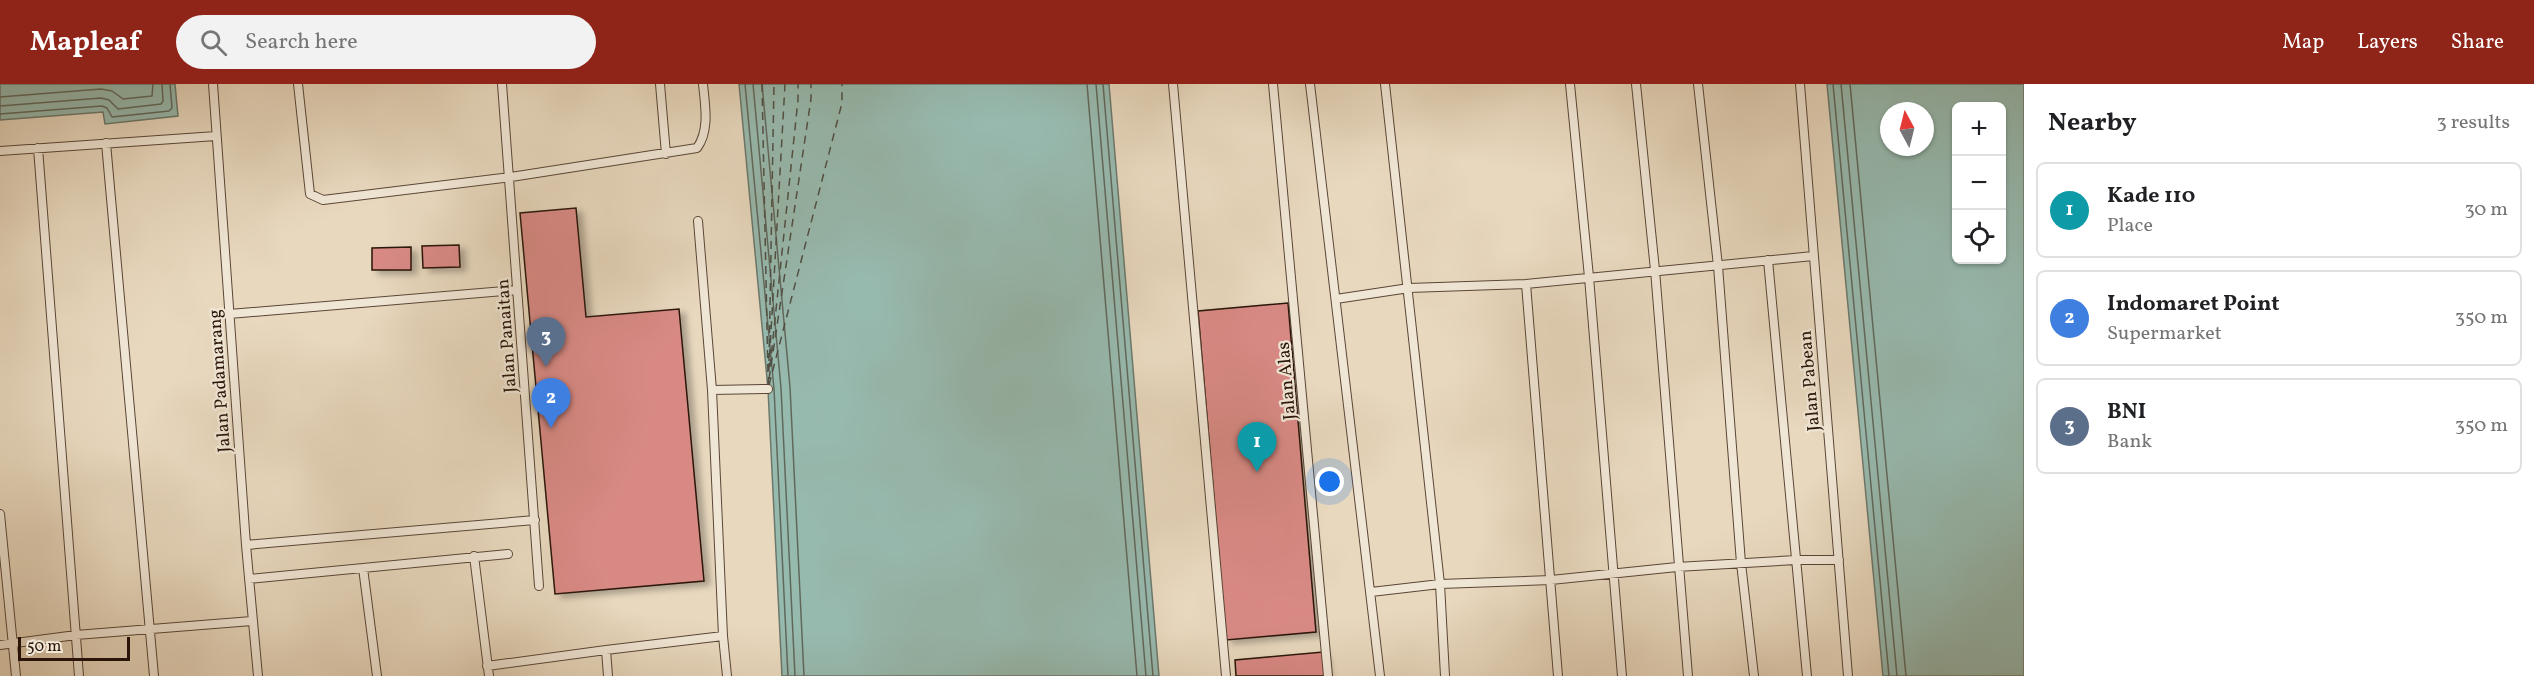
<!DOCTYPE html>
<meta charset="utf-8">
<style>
:root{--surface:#fff;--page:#f2f2f2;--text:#202124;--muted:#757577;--line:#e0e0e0;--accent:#8f2418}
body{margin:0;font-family:Vollkorn,serif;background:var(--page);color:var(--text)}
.controls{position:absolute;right:18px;top:18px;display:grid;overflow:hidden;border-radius:9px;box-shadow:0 2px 4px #0004}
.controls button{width:54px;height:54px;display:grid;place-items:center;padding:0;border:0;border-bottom:2px solid var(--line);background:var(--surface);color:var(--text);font:30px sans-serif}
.compass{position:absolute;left:1880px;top:18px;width:54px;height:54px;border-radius:50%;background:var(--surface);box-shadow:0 2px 4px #0004;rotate:353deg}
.scale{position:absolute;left:18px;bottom:15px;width:112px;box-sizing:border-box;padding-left:6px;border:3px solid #2a1508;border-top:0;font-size:16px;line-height:21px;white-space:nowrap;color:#2a1508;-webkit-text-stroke:4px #f0e6d5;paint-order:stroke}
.you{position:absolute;left:1330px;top:398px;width:21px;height:21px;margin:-15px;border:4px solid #fff;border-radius:50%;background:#1a73e8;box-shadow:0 0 0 9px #1a73e833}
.badge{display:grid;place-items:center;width:39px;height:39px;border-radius:50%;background:var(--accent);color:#fff;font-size:20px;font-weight:700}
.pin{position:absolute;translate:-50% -50px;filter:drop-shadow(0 2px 3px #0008)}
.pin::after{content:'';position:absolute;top:32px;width:21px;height:18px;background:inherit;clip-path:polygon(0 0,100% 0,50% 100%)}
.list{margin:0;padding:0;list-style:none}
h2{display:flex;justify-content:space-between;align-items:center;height:78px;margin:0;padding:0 24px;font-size:26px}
h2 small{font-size:20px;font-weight:400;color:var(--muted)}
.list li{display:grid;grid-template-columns:39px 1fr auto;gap:18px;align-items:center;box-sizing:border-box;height:96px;margin:0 12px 12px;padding:0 12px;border:2px solid var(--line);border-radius:9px}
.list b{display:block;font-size:22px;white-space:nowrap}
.list p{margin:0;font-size:20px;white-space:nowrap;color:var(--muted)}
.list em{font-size:20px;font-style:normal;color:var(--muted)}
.icon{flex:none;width:33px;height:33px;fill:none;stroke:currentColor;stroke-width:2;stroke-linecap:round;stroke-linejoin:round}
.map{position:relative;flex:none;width:2024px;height:592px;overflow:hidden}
header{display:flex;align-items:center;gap:36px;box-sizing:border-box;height:84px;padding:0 30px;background:var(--accent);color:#fff}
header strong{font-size:28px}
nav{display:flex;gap:33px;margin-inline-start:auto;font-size:21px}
.search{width:420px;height:54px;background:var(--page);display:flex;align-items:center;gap:15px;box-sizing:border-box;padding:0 21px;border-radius:33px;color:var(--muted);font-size:22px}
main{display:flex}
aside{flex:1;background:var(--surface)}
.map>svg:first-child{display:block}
.water{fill:#97baaf;stroke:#6b786c;stroke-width:1.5;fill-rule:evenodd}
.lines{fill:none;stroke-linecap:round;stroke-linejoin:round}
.shore{stroke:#60685c;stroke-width:1.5}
.ferry{stroke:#504f42;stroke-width:1.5;stroke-dasharray:8 6;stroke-linecap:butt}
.building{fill:#d88984;stroke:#2a1508;stroke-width:1.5;filter:url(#shadow)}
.lane-casing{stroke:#5a4636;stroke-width:10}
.lane{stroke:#f0e6d5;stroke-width:8}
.labels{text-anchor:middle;stroke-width:4.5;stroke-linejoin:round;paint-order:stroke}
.street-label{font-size:18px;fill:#2a1508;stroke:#f0e6d5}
</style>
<header>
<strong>Mapleaf</strong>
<div class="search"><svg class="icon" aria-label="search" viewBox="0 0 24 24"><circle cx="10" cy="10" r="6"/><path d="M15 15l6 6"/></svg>Search here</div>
<nav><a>Map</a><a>Layers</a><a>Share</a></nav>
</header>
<main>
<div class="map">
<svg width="2024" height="592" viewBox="0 0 2024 592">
<defs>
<filter id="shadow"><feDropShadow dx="6" dy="4" stdDeviation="3" flood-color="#0004"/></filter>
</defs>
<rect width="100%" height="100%" fill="#e8d8be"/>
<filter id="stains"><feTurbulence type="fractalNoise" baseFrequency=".00333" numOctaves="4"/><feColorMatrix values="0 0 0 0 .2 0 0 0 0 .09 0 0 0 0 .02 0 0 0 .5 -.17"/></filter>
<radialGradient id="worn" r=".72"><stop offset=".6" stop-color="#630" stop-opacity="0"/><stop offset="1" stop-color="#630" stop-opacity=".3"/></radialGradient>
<!-- water -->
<path class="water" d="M0 0H175L178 32 105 40 103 28 0 36Z
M739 0H1109L1159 592H782L768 305Z
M1827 0H2024V592H1883ZM2002 22V176H1956V22ZM1889 27H1925V63H1889Z"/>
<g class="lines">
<!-- shore -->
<path class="shore" d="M745 0 774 305 788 592
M753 0 781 304 795 592
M762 0 790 303 804 592
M1087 0 1137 592
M1096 0 1146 592
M1103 0 1153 592
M1833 0 1889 592
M1841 0 1897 592
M1850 0 1906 592
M0 13 101 5 112 7 123 15 152 12 153 0
M0 22 101 14 109 16 118 25 161 20 163 17 162 0
M0 30 102 22 107 24 112 33 169 27 172 24 170 0"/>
<!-- ferry -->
<path class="ferry" d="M762 0 768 292
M769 277 774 0
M770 283 798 16V0
M769 295 811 15V0
M768 301 785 0
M769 301 842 19V0"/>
</g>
<!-- building -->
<path class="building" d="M576 124 586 233 679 225 704 497 555 510 520 129Z
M459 161 460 183 423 184 422 162Z
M411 163V186H372V164Z
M1288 219 1316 548 1226 556 1198 227Z
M1323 568 1326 592H1236L1235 576Z"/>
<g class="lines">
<!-- lane casing -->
<g class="lane-casing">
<path id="lane" d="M213 0 246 461 258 592
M298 0 310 110 323 116 511 93 697 64C710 46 705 21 703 0
M502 0 539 502
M660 0 666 70
M1173 0 1226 592
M1273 0 1328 592
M1310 0 1380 592
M1385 0 1440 500 1445 592
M1570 0 1589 193 1622 592
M1636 0 1655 186 1688 592
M1698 0 1718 182 1741 479 1754 592
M1800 0 1848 592
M106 59 154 592
M38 64 79 592
M0 67 216 52
M1768 176 1807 592
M1526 200 1558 592
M1336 215 1409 204 1526 200 1813 172
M229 230 517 206
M712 306 768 305
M0 430 16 592
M246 461 535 436
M474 472 489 592
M363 484 377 592
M249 495 508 470
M1371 508 1440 500 1551 496 1677 483 1796 476H1839
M723 552 727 592
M0 561 76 551 252 537
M487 582 606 566
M608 592 606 566 723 552 712 306 698 137"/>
</g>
<!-- lane -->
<use href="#lane" class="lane"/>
</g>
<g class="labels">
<!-- street labels -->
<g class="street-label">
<text transform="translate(506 252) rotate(-94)" y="6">Jalan Panaitan</text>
<text transform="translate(219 297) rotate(-94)" y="6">Jalan Padamarang</text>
<text transform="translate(1286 297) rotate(-95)" y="6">Jalan Alas</text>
<text transform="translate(1809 297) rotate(-95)" y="6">Jalan Pabean</text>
</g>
</g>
<rect width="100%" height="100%" filter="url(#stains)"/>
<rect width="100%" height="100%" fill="url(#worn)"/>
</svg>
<div class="controls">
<button>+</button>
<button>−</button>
<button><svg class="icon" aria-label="locate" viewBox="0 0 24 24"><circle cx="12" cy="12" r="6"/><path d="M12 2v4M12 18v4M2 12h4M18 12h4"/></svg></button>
</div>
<svg class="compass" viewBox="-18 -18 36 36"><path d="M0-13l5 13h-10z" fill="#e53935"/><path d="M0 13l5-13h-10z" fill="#757577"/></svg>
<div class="scale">50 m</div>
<div class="you"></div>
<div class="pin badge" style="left:1257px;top:388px;background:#0f9aa8">1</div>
<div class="pin badge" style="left:551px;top:344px;background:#3f7fe0">2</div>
<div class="pin badge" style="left:546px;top:283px;background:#5c6f8a">3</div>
</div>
<aside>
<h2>Nearby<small>3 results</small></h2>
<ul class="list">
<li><span class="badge" style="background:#0f9aa8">1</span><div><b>Kade 110</b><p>Place</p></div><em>30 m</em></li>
<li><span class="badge" style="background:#3f7fe0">2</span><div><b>Indomaret Point</b><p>Supermarket</p></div><em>350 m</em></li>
<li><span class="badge" style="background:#5c6f8a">3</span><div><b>BNI</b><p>Bank</p></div><em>350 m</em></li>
</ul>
</aside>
</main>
